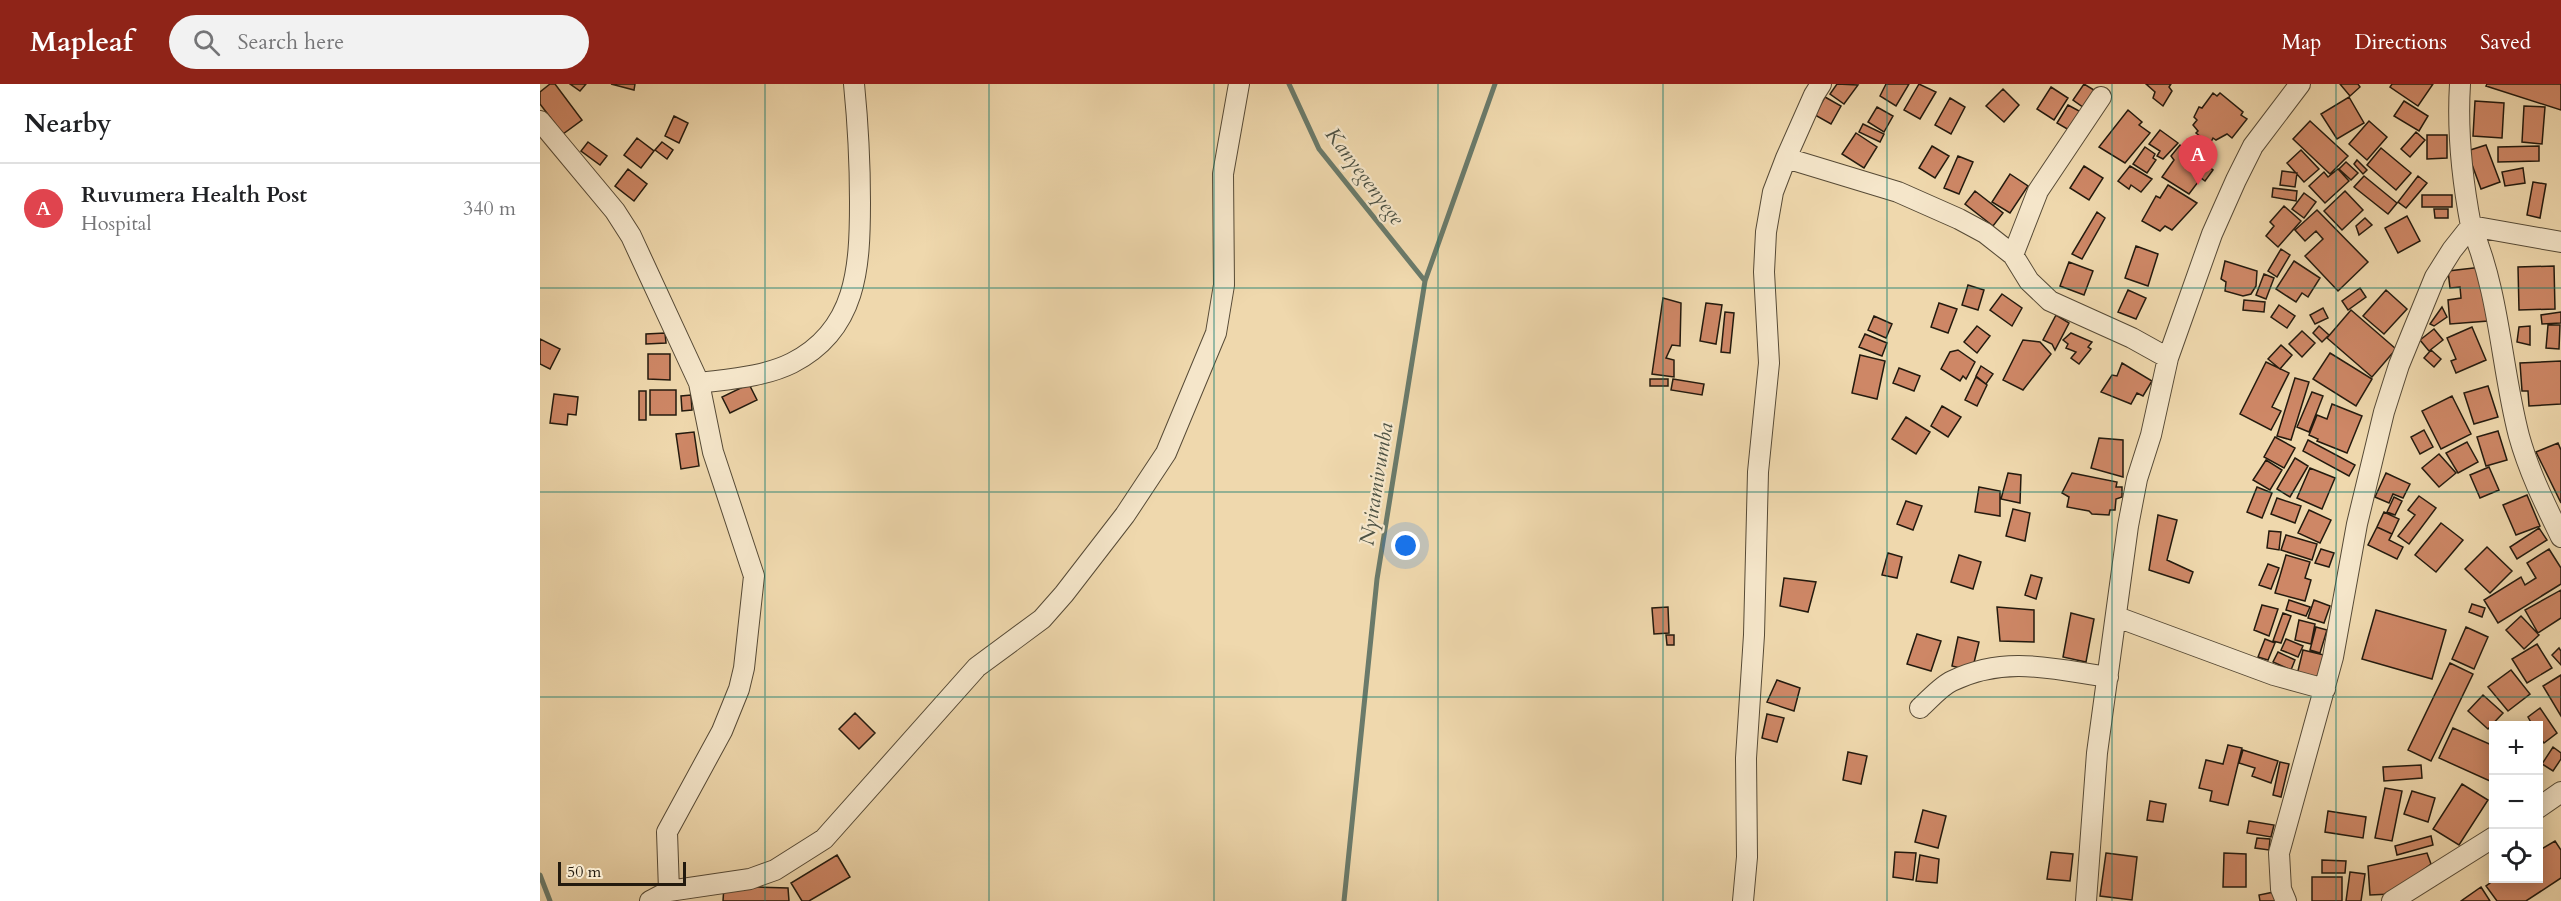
<!DOCTYPE html>
<meta charset="utf-8">
<style>
:root{--surface:#fff;--page:#f2f2f2;--text:#202124;--muted:#757577;--line:#e0e0e0;--accent:#8f2418}
body{margin:0;font-family:Cardo,serif;background:var(--page);color:var(--text)}
.controls{position:absolute;right:18px;bottom:18px;display:grid;overflow:hidden;border-radius:0px;box-shadow:0 3px 15px #0003}
.controls button{width:54px;height:54px;display:grid;place-items:center;padding:0;border:0;border-bottom:2px solid var(--line);background:var(--surface);color:var(--text);font:30px sans-serif}
.scale{position:absolute;left:18px;bottom:15px;width:128px;box-sizing:border-box;padding-left:6px;border:3px solid #231a0e;border-top:0;font-size:16px;line-height:21px;white-space:nowrap;color:#231a0e;-webkit-text-stroke:4px #f5e6ca;paint-order:stroke}
.you{position:absolute;left:866px;top:462px;width:21px;height:21px;margin:-15px;border:4px solid #fff;border-radius:50%;background:#1a73e8;box-shadow:0 0 0 9px #1a73e833}
.badge{display:grid;place-items:center;width:39px;height:39px;border-radius:50%;background:var(--accent);color:#fff;font-size:20px;font-weight:700}
.pin{position:absolute;translate:-50% -50px;filter:drop-shadow(0 2px 3px #0008)}
.pin::after{content:'';position:absolute;top:32px;width:21px;height:18px;background:inherit;clip-path:polygon(0 0,100% 0,50% 100%)}
.list{margin:0;padding:0;list-style:none}
h2{display:flex;justify-content:space-between;align-items:center;height:78px;margin:0;padding:0 24px;font-size:26px}
h2 small{font-size:20px;font-weight:400;color:var(--muted)}
.list li{display:grid;grid-template-columns:39px 1fr auto;gap:18px;align-items:center;box-sizing:border-box;height:90px;padding:0 24px;border-top:2px solid var(--line)}
.list b{display:block;font-size:22px;white-space:nowrap}
.list p{margin:0;font-size:20px;white-space:nowrap;color:var(--muted)}
.list em{font-size:20px;font-style:normal;color:var(--muted)}
.icon{flex:none;width:33px;height:33px;fill:none;stroke:currentColor;stroke-width:2;stroke-linecap:round;stroke-linejoin:round}
.map{position:relative;flex:none;width:2021px;height:817px;overflow:hidden}
header{display:flex;align-items:center;gap:36px;box-sizing:border-box;height:84px;padding:0 30px;background:var(--accent);color:#fff}
header strong{font-size:28px}
nav{display:flex;gap:33px;margin-inline-start:auto;font-size:21px}
.search{width:420px;height:54px;background:var(--page);display:flex;align-items:center;gap:15px;box-sizing:border-box;padding:0 21px;border-radius:33px;color:var(--muted);font-size:22px}
main{display:flex}
aside{flex:1;background:var(--surface)}
.map>svg:first-child{display:block}
.lines{fill:none;stroke-linecap:round;stroke-linejoin:round}
.stream{stroke:#6a7a6a;stroke-width:5}
.building{fill:#ce8766;stroke:#231a0e;stroke-width:1.5}
.minor-casing{stroke:#564a36;stroke-width:22}
.minor{stroke:#f5e6ca;stroke-width:20}
.grid{fill:none;stroke:#0f766e;stroke-width:1.5;stroke-opacity:0.55}
.labels{text-anchor:middle;stroke-width:4.5;stroke-linejoin:round;paint-order:stroke}
.water-label{font-size:21px;font-style:italic;fill:#4d5244;stroke:#f5e6ca}
</style>
<header>
<strong>Mapleaf</strong>
<div class="search"><svg class="icon" aria-label="search" viewBox="0 0 24 24"><circle cx="10" cy="10" r="6"/><path d="M15 15l6 6"/></svg>Search here</div>
<nav><a>Map</a><a>Directions</a><a>Saved</a></nav>
</header>
<main>
<aside>
<h2>Nearby<small></small></h2>
<ul class="list">
<li><span class="badge" style="background:#e0444e">A</span><div><b>Ruvumera Health Post</b><p>Hospital</p></div><em>340 m</em></li>
</ul>
</aside>
<div class="map">
<svg width="2021" height="817" viewBox="0 0 2021 817">
<rect width="100%" height="100%" fill="#efd8ad"/>
<filter id="stains"><feTurbulence type="fractalNoise" baseFrequency=".00333" numOctaves="4"/><feColorMatrix values="0 0 0 0 .2 0 0 0 0 .09 0 0 0 0 .02 0 0 0 .5 -.17"/></filter>
<radialGradient id="worn" r=".72"><stop offset=".6" stop-color="#630" stop-opacity="0"/><stop offset="1" stop-color="#630" stop-opacity=".3"/></radialGradient>
<g class="lines">
<!-- stream -->
<path class="stream" d="M749 0 779 65 885 197
M0 791 10 817
M804 817 837 495 885 197 955 0"/>
</g>
<!-- building -->
<path class="building" d="M10 0H15L42 36 23 50 0 20V8Z
M30 0H46L40 7Z
M71 0H95L94 6Z
M1297 0 1318 1 1304 20 1290 10Z
M1346 0H1369L1356 22 1340 12Z
M1379 0 1396 8 1380 35 1364 26Z
M1544 0 1559 9 1547 26 1533 16Z
M1606 0H1631L1629 3 1632 7 1623 22 1613 14 1615 8Z
M1800 0H1818L1820 3 1810 12Z
M1852 0H1893L1878 22 1850 3Z
M1947 0H2021V26L1946 2Z
M1511 3 1528 14 1514 36 1497 25Z
M1463 5 1479 21 1464 38 1446 22Z
M1673 9 1677 12 1680 9 1703 28 1701 31 1707 35 1692 54 1687 50 1676 56 1673 54 1670 60 1656 49 1658 47 1653 41 1657 36 1654 33 1659 23 1662 24Z
M1285 13 1301 22 1291 40 1275 31Z
M1809 13 1824 39 1797 55 1781 30Z
M1410 14 1425 23 1411 50 1395 41Z
M1864 17 1888 32 1879 47 1854 32Z
M1935 17 1964 19 1962 54 1933 52Z
M1528 21 1541 28 1529 46 1517 39Z
M1984 22 2005 23 2002 60 1982 58Z
M1337 23 1353 32 1344 48 1328 38Z
M1588 26 1602 38 1599 41 1610 49 1585 79 1559 63Z
M134 32 148 39 139 59 125 52Z
M1770 37 1808 72 1790 90 1753 55Z
M1829 37 1847 53 1827 76 1809 60Z
M1323 40 1344 50 1340 58 1319 48Z
M1620 46 1638 59 1623 75 1617 72 1620 67 1609 60Z
M1876 48 1885 56 1870 73 1861 65Z
M1316 49 1337 63 1324 84 1302 70Z
M1887 51H1907V74L1887 75Z
M97 54 114 67 101 84 84 71Z
M48 58 67 72 60 81 41 67Z
M122 58 133 66 127 75 115 66Z
M1640 61 1673 86 1665 97 1661 94 1649 110 1622 93 1634 76 1631 72Z
M1946 61 1960 98 1941 105 1927 67Z
M1392 62 1409 72 1395 94 1379 84Z
M1999 62V77L1958 78V63Z
M1605 63 1615 70 1613 74 1616 76 1607 89 1593 80Z
M1841 64 1871 89 1856 106 1827 81Z
M1761 66 1779 85 1764 98 1747 79Z
M1418 72 1433 78 1419 110 1404 104Z
M1817 76 1827 86 1823 90 1814 80Z
M1806 78 1818 89 1811 96 1799 85Z
M1544 82 1563 94 1549 116 1530 104Z
M1590 82 1612 95 1601 108 1591 101 1589 105 1578 97Z
M1983 84 1985 99 1965 102 1962 88Z
M88 85 107 100 94 117 75 102Z
M1798 85 1809 97 1785 119 1769 102 1784 88 1788 93Z
M1742 87 1757 89 1755 103 1740 101Z
M1470 90 1488 102 1470 129 1452 118Z
M1824 92 1857 119 1848 130 1814 103Z
M1878 92 1887 99 1866 124 1858 118Z
M1993 98 2006 100 2000 134 1987 131Z
M1628 101 1657 119 1632 146 1625 142 1620 147 1602 137 1616 112 1620 114Z
M1733 104 1757 107 1756 117 1732 113Z
M1435 107 1463 129 1453 142 1425 120Z
M1805 107 1823 126 1802 146 1784 127Z
M1764 109 1776 118 1764 134 1752 125Z
M1882 111H1912V123H1882Z
M1744 122 1761 137 1738 163 1726 152 1734 142 1730 138Z
M1894 125H1908V134H1895Z
M1777 126 1828 178 1798 207 1765 172 1783 155 1776 147 1765 157 1755 146Z
M1557 128 1565 134 1542 175 1532 170Z
M1867 132 1880 157 1858 169 1845 144Z
M1825 134 1832 141 1819 151 1816 142Z
M1596 162 1618 170 1608 202 1585 194Z
M1741 165 1750 171 1737 193 1728 187Z
M1685 177 1717 187 1716 202 1711 210 1703 212 1685 207 1686 198 1681 195Z
M1754 177 1780 194 1768 213 1762 209 1756 218 1736 205Z
M1529 178 1553 187 1544 211 1520 202Z
M2014 182 2015 225 1979 226 1978 183Z
M1942 183 1948 237 1910 240 1908 216 1921 214 1920 203 1910 204 1908 187Z
M1724 190 1734 194 1726 215 1716 211Z
M1428 201 1444 206 1438 226 1422 221Z
M1820 204 1826 213 1808 226 1802 217Z
M1588 206 1606 214 1596 235 1578 228Z
M1846 206 1867 225 1844 250 1823 232Z
M1462 210 1482 224 1472 242 1450 226Z
M1123 214 1141 219 1140 262 1132 261 1126 274 1134 276V293L1112 290Z
M1704 216 1725 218 1724 228 1703 226Z
M1166 219 1182 221 1176 260 1160 257Z
M1399 219 1417 225 1408 249 1391 243Z
M1739 221 1755 232 1747 244 1731 233Z
M1902 223 1907 233 1894 242 1890 240Z
M1783 224 1788 234 1775 240 1770 231Z
M1811 226 1856 265 1832 293 1787 254Z
M1185 228 1194 229 1190 269 1181 268Z
M2021 228V239L2002 240 2001 231Z
M1516 231 1529 239 1515 266 1512 260 1503 256Z
M1334 232 1352 240 1346 254 1328 246Z
M2008 241H2020L2019 265 2006 264Z
M1437 242 1450 252 1437 269 1424 258Z
M1779 242 1789 251 1782 258 1773 249Z
M1990 242V261L1977 258 1979 243Z
M1932 243 1946 276 1916 289 1911 277 1916 275 1907 254Z
M1894 245 1903 256 1889 267 1880 256Z
M1762 247 1775 259 1762 273 1749 260Z
M125 249 126 259 106 260V250Z
M1531 249 1552 258 1548 263 1551 265 1539 280 1531 274 1536 268 1526 264 1528 260 1523 256Z
M1325 250 1347 259 1342 272 1319 263Z
M0 255 20 265 10 285 0 280Z
M1483 256 1500 258 1511 270 1483 306 1463 296Z
M1741 261 1752 271 1740 285 1728 275Z
M1418 266 1435 278 1426 295 1423 292 1420 297 1401 285 1410 268Z
M1891 266 1901 275 1894 283 1884 274Z
M1790 269 1832 295 1816 322 1773 295Z
M108 270H130V296L108 295Z
M1320 271 1345 277 1337 315 1312 309Z
M2021 277V320L1989 322 1988 307H1982L1980 279Z
M1726 278 1749 289 1732 323 1741 327 1731 346 1700 330Z
M1582 279 1612 297 1603 312 1597 309 1591 320 1561 308 1572 291 1577 292Z
M1441 282 1453 290 1446 300 1436 292Z
M1359 284 1380 292 1374 307 1353 299Z
M1436 293 1447 301 1437 322 1425 316Z
M1755 294 1769 298 1751 356 1737 352Z
M1110 295H1128V302H1110Z
M1133 295 1164 300 1162 311 1131 306Z
M209 300 217 316 190 329 182 313Z
M1948 302 1958 333 1934 340 1924 309Z
M110 306H136V331H110Z
M99 307H106V336H99Z
M1772 308 1783 312 1769 348 1757 343Z
M14 310 38 313 36 331 28 330 27 341 10 339Z
M151 311 152 326 142 327 141 312Z
M1912 312 1931 350 1901 365 1882 327Z
M1792 320 1822 332 1807 369 1777 357 1778 355 1769 351 1777 331 1787 335Z
M1402 322 1421 333 1408 353 1391 342Z
M1366 333 1390 348 1376 370 1352 355Z
M1884 346 1893 363 1880 370 1871 353Z
M1958 347 1967 376 1946 382 1937 353Z
M154 348 159 382 141 385 136 350Z
M1735 353 1755 364 1744 384 1724 373Z
M1559 354 1583 356V393L1551 384Z
M1768 356 1815 381 1809 392 1763 367Z
M1927 358 1938 378 1918 389 1906 369Z
M2018 359 2021 366V419L1996 368Z
M1899 370 1916 389 1899 403 1882 384Z
M1755 374 1768 382 1750 413 1737 405Z
M1726 376 1742 386 1730 406 1713 396Z
M1949 383 1959 406 1940 414 1930 391Z
M1770 384 1795 394 1782 425 1757 414Z
M1468 389 1481 391 1480 419 1461 415Z
M1532 389 1577 398 1576 403H1582V413L1576 415 1575 426H1570L1569 431 1552 430 1549 427 1527 423 1529 413 1522 409Z
M1846 389 1870 400 1863 414 1853 410 1849 419 1835 413Z
M1439 403 1460 407V432L1435 428Z
M1717 403 1732 409 1722 434 1707 428Z
M1987 411 2000 442 1976 451 1963 421Z
M1879 412 1896 424 1869 460 1858 452 1875 431 1868 426Z
M1854 413 1862 417 1855 431 1847 428Z
M1737 414 1761 422 1755 439 1731 430Z
M1366 417 1382 422 1373 446 1357 440Z
M1473 425 1490 429 1485 457 1466 452Z
M1769 426 1791 436 1780 459 1758 449Z
M1844 428 1859 435 1852 450 1837 443Z
M1618 431 1637 436 1627 476 1653 488 1649 499 1609 486Z
M1901 439 1923 456 1896 488 1875 471Z
M1837 443 1852 450 1849 456 1863 463 1857 475 1828 461Z
M1999 444 2007 456 1977 475 1970 463Z
M1729 447 1741 448 1739 466 1727 464Z
M1746 451 1777 460 1772 476 1741 466Z
M1947 463 1972 487 1950 509 1925 485Z
M1781 465 1794 469 1789 483 1775 479Z
M2009 465 2021 484V500L1958 539 1944 516 1981 493 1985 501 1996 494 1987 479Z
M1348 469 1362 473 1357 494 1342 491Z
M1419 471 1441 478 1433 505 1411 498Z
M1746 471 1770 478 1765 494 1771 496 1765 517 1735 509Z
M1728 480 1739 484 1731 505 1719 501Z
M1491 491 1502 494 1496 515 1485 511Z
M1244 494 1276 498 1268 528 1240 522Z
M2021 506V534L1998 549 1985 526Z
M1749 516 1770 523 1766 532 1746 526Z
M1774 516 1790 522 1784 539 1768 534Z
M1932 520 1945 524 1942 533 1929 528Z
M1722 521 1738 525 1729 552 1714 546Z
M1128 523 1129 549 1114 550 1112 524Z
M1457 523 1494 526V558L1460 557Z
M1836 526 1906 546 1892 595 1822 575Z
M1531 529 1554 535 1546 578 1523 573Z
M1743 529 1751 532 1741 559 1733 557Z
M1981 532 1999 551 1984 565 1966 546Z
M1759 536 1775 540 1771 560 1755 556Z
M1776 543 1787 546 1780 569 1770 566Z
M1926 543 1948 553 1934 585 1912 575Z
M1377 550 1401 557 1391 587 1367 580Z
M1126 551H1134V561H1127Z
M1418 553 1439 558 1432 587 1412 582Z
M1725 555 1735 559 1728 576 1718 573Z
M1746 555 1763 562 1758 573 1741 566Z
M1997 560 2012 584 1987 599 1972 575Z
M2019 564 2021 567V581L2012 571Z
M1763 566 1784 571 1778 596 1757 591Z
M1738 568 1755 576 1751 586 1733 578Z
M1910 579 1933 590 1891 677 1868 666Z
M1971 586 1990 610 1968 627 1948 603Z
M2021 591V632L2003 602Z
M1237 596 1260 604 1254 627 1227 618Z
M1943 611 1963 629 1948 645 1928 627Z
M2000 624 2017 649 2004 659 1998 651V642H1993L1988 633Z
M315 629 335 649 319 665 299 645Z
M1227 630 1244 634 1237 658 1222 654Z
M1913 644 1954 662V689L1950 697 1899 674Z
M1688 661 1702 664 1688 721 1670 717 1672 707 1659 704 1666 676 1683 680Z
M2013 663 2021 669V675L2013 687 2002 680Z
M1703 666 1738 677 1731 699 1712 692 1715 684 1699 679Z
M1308 668 1327 672 1321 700 1303 696Z
M1740 678 1749 680 1741 713 1733 711Z
M1881 681 1882 694 1844 697 1843 683Z
M1922 700 1948 716 1919 761 1893 745Z
M1845 704 1862 707 1852 757 1835 754Z
M1872 707 1895 714 1888 738 1864 730Z
M1610 717 1626 720 1623 738 1607 736Z
M1383 726 1406 732 1398 764 1375 758Z
M1788 727 1826 733 1823 754 1785 748Z
M1709 737 1734 741 1731 753 1707 749Z
M1891 752 1893 761 1857 771 1855 762Z
M1717 754 1730 755 1729 766 1715 764Z
M2015 757 2021 766V794L1986 817H1957L1946 802 1957 794H1998V767Z
M1355 768 1376 769 1373 796 1353 793Z
M1511 768 1533 770 1530 797 1507 795Z
M1566 769 1597 773 1592 816 1560 812Z
M1684 769 1706 770V803H1683Z
M1887 769 1891 780 1851 810 1830 811 1828 782Z
M297 771 310 793 269 817H262L251 799Z
M1380 771 1399 775 1397 799 1376 797Z
M1782 776 1806 777 1805 789H1782Z
M1810 788 1825 790 1821 817H1806Z
M1772 793H1802V817H1772Z
M184 802 248 804 249 817H183Z
M1941 803 1950 817H1921Z
M1734 808 1736 817H1720L1719 811Z"/>
<g class="lines">
<!-- minor casing -->
<g class="minor-casing">
<path id="minor" d="M0 37 75 127 91 152 159 299 173 368 214 492 204 584 199 605 182 647 127 748 129 807 110 817
M1246 74 1358 108 1419 135 1445 149 1473 171 1489 197 1510 217 1592 254 1628 274
M1931 142C1960 210 1961 283 1979 352 1989 388 2005 420 2021 453
M1931 142 2021 158
M1473 171 1498 107 1561 13
M159 299C189 295 224 293 252 279 317 246 320 183 320 118 320 78 318 40 314 0
M1577 533 1734 591 1785 605
M1380 624C1390 615 1401 602 1412 597 1466 571 1513 585 1568 593
M1998 724 2021 708
M129 807 210 795 235 786 284 755 437 583 502 535 524 510 585 431 626 369 676 249 684 201 683 90 699 0
M1203 817 1207 773 1206 674 1214 551 1218 388 1229 279 1224 188 1226 148 1233 108 1246 74 1274 11 1281 0
M1546 817 1557 669 1588 442 1597 395 1611 351 1628 274 1672 150 1696 96 1713 62 1760 0
M1746 817 1741 805 1739 769 1793 573 1817 440 1844 328 1859 281 1895 193 1912 166 1931 142C1922 95 1917 49 1920 0
M1852 817 1954 753"/>
</g>
<!-- minor -->
<use href="#minor" class="minor"/>
</g>
<!-- grid -->
<path class="grid" d="M225 0V817M449 0V817M674 0V817M898 0V817M1123 0V817M1347 0V817M1572 0V817M1796 0V817M0 204H2021M0 408H2021M0 613H2021"/>
<g class="labels">
<!-- water labels -->
<g class="water-label">
<text transform="translate(825 92) rotate(53)" y="7">Kanyegenyege</text>
<text transform="translate(836 400) rotate(-81)" y="7">Nyiramivumba</text>
</g>
</g>
<rect width="100%" height="100%" filter="url(#stains)"/>
<rect width="100%" height="100%" fill="url(#worn)"/>
</svg>
<div class="controls">
<button>+</button>
<button>−</button>
<button><svg class="icon" aria-label="locate" viewBox="0 0 24 24"><circle cx="12" cy="12" r="6"/><path d="M12 2v4M12 18v4M2 12h4M18 12h4"/></svg></button>
</div>
<div class="scale">50 m</div>
<div class="you"></div>
<div class="pin badge" style="left:1658px;top:101px;background:#e0444e">A</div>
</div>
</main>
